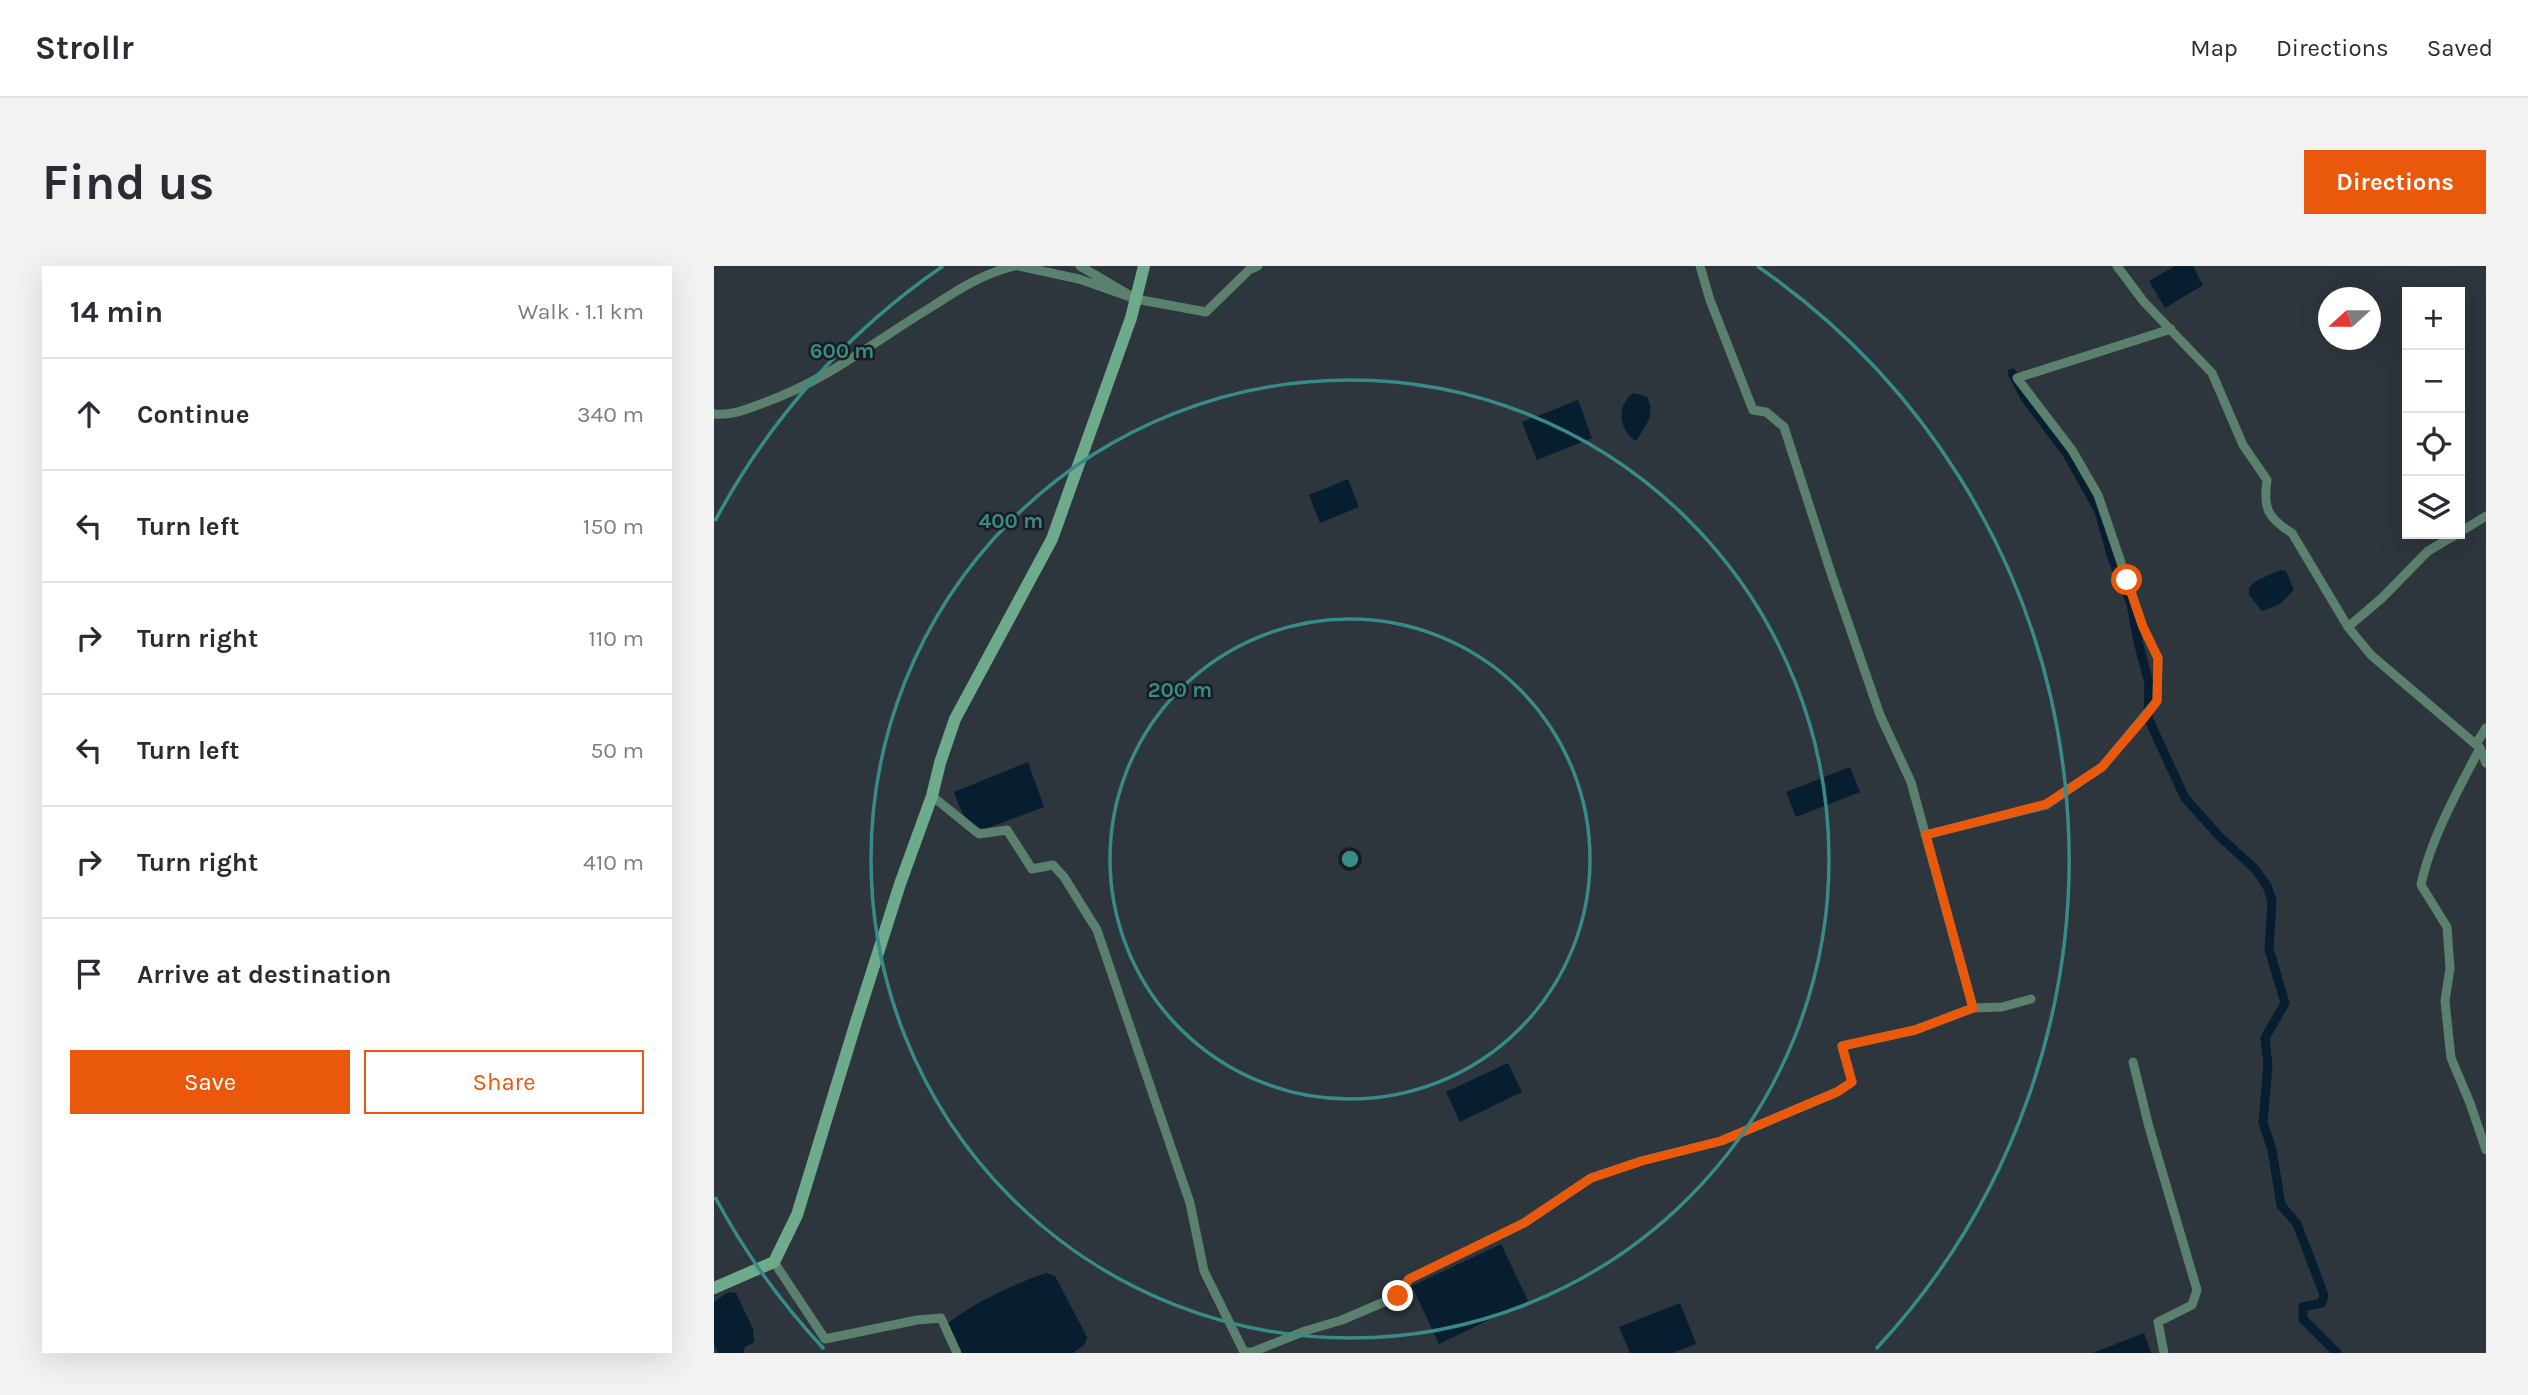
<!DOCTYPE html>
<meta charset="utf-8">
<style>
:root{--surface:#fff;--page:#f2f2f3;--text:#2b2b33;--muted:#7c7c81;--line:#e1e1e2;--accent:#ea580c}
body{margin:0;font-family:Karla,sans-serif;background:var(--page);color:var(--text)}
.controls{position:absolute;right:21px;top:21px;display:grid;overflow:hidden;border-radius:0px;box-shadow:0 7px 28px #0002}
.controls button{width:63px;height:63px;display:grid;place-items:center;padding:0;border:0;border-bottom:2px solid var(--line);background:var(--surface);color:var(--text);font:35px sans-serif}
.compass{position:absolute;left:1604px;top:21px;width:63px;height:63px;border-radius:50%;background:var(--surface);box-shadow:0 7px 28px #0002;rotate:249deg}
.stop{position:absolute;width:21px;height:21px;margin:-16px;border:5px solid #ea580c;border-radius:50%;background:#fff}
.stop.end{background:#ea580c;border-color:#fff;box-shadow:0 2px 7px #0008}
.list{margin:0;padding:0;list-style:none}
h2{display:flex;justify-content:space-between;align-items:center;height:91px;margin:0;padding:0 28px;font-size:30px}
h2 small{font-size:23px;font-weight:400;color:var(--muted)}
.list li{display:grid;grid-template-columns:46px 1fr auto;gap:21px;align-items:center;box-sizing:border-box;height:112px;padding:0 28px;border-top:2px solid var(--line)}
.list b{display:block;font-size:26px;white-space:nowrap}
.list em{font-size:23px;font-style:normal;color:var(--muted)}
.actions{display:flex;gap:14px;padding:21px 28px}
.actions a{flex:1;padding:16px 0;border:2px solid var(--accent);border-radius:0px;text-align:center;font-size:24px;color:var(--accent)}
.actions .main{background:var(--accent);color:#fff}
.icon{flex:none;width:38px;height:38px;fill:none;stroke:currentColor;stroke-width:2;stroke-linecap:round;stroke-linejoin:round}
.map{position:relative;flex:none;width:1772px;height:1087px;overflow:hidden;border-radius:0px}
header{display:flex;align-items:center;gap:42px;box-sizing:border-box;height:98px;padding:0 35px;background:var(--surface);border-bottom:2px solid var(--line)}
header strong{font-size:33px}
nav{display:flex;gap:38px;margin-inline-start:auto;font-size:24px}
.intro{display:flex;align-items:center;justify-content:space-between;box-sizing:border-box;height:168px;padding:0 42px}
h1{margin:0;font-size:49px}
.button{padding:18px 32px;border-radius:0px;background:var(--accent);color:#fff;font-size:24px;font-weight:700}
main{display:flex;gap:42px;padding:0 42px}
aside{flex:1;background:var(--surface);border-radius:0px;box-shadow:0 7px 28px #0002}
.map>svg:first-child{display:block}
.water{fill:#061e30}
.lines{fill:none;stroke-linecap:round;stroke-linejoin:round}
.canal{stroke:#061e30;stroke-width:9}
.minor{stroke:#5b806d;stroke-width:9}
.secondary{stroke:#6eaa8c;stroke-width:12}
.route{stroke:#ea580c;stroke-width:9}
.ring{fill:none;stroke:#388b86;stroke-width:3.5}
.centre{fill:#388b86;stroke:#191c20;stroke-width:3.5}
.ring-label{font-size:21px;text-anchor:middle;font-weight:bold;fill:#388b86;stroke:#191c20;stroke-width:5;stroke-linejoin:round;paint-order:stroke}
</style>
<header>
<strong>Strollr</strong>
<nav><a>Map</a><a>Directions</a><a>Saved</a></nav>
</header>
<div class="intro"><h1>Find us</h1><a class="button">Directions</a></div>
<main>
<aside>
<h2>14 min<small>Walk · 1.1 km</small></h2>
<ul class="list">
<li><svg class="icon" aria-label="ahead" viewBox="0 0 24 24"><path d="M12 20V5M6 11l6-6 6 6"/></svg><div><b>Continue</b></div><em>340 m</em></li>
<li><svg class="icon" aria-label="left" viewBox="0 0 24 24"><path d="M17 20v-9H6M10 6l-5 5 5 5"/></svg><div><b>Turn left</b></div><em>150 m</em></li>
<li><svg class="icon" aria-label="right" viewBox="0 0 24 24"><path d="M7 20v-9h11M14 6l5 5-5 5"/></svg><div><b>Turn right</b></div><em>110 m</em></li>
<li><svg class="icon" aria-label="left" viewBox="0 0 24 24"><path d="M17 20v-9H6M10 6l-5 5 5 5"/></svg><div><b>Turn left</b></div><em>50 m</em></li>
<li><svg class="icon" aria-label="right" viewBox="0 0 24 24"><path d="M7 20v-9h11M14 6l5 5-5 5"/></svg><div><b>Turn right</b></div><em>410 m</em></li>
<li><svg class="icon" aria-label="arrive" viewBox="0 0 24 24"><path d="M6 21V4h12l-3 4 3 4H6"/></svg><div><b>Arrive at destination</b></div></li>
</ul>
<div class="actions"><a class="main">Save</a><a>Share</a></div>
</aside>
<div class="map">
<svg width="1772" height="1087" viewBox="0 0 1772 1087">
<rect width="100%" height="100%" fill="#2d353d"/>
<!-- water -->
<path class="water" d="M1461 0H1479L1489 19 1451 42 1435 15Z
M920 127 933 131C942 148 932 159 922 175 904 164 902 138 920 127Z
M864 134 878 172 823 194 808 156Z
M634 213 645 241 606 257 595 229Z
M1566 304 1572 305 1580 324 1566 338 1548 345 1535 329V321L1544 314Z
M314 496 330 541 271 563C252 561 245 541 240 526Z
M1136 501 1146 526 1082 551 1072 526Z
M794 797 808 826 746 856 732 826Z
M787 978 814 1035 725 1078 698 1020Z
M332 1007 341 1010 373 1071 371 1078 359 1087H246L233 1058C259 1037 300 1018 332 1007Z
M14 1026 22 1027 39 1063 40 1076 31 1081 29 1087H4L0 1079V1036Z
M966 1037 982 1078 959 1087H916L905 1061Z
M1430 1067 1437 1087H1379Z"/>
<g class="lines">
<!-- canal -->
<path class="canal" d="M1298 107 1311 132 1353 188 1385 245 1398 292 1417 338 1424 376 1435 417 1434 452 1471 532 1505 570 1541 603 1553 620 1558 634 1555 683 1571 737 1551 772 1554 799 1549 856 1558 884 1567 939 1583 958 1610 1029 1608 1037 1589 1041V1053L1623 1087"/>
<!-- minor -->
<path class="minor" d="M305 0 365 13 422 33 366 0
M1403 0 1430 36 1498 107 1529 179 1553 214C1549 241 1553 252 1578 267L1634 361 1657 389 1766 482 1772 497
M422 33 492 46 535 4 544 0
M0 148C18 150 36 142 52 136 113 114 164 73 219 40 245 23 270 7 300 0
M1746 266 1772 250
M1634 361 1668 332 1714 285 1743 268
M1762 478 1772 462
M1766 482C1745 522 1716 574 1707 619L1733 661 1736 702 1731 735 1737 792 1756 837 1772 884
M218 530 265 568 293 564 318 603 339 599 350 611 383 664 476 937 490 1005 530 1086H539
M1211 569 1332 539 1388 501 1443 435 1444 392 1429 361 1384 229 1358 184 1303 112 1457 63
M1259 742 1288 741 1317 733
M1419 796 1435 861 1483 1024 1478 1039 1444 1056 1450 1087
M60 996 111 1073 203 1054 227 1052 243 1087
M536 1087 591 1065 628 1054 684 1030 695 1013 810 957 877 912 927 895 1007 875 1123 826 1138 816 1128 780 1201 764 1259 742 1197 516 1166 449 1118 310 1070 161 1052 146 1039 144 996 34 986 0"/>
<!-- secondary -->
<path class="secondary" d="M0 1022 60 996 83 949 142 756 186 618 218 530 226 497 241 453 338 273 417 52 430 0"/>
</g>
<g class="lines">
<!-- route -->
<path class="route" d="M684 1030 695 1013 810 957 877 912 928 895 1007 875 1123 826 1138 816 1128 780 1201 764 1259 742 1212 569 1332 538 1388 501 1430 452 1443 435 1444 392 1429 361 1413 314"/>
</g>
<!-- distance rings -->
<g class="ring">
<circle cx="636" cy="593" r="240"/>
<circle cx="636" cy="593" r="479"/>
<path d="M110 1083A719 719 0 0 1 1 931M1 255A719 719 0 0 1 229 0M1043 0A719 719 0 0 1 1162 1083"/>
</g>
<circle cx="636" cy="593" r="10" class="centre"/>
<g class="ring-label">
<text x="128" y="92">600 m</text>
<text x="297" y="262">400 m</text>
<text x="466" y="431">200 m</text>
</g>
</svg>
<div class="controls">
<button>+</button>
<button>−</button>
<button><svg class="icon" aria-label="locate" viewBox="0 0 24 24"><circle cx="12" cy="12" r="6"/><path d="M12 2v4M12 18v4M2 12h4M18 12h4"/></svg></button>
<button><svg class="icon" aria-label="layers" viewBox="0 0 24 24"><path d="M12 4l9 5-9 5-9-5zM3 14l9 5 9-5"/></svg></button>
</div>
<svg class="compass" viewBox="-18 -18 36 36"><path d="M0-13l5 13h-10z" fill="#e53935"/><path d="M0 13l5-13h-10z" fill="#7c7c81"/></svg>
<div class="stop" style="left:1413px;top:314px"></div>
<div class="stop end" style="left:684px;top:1030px"></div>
</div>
</main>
